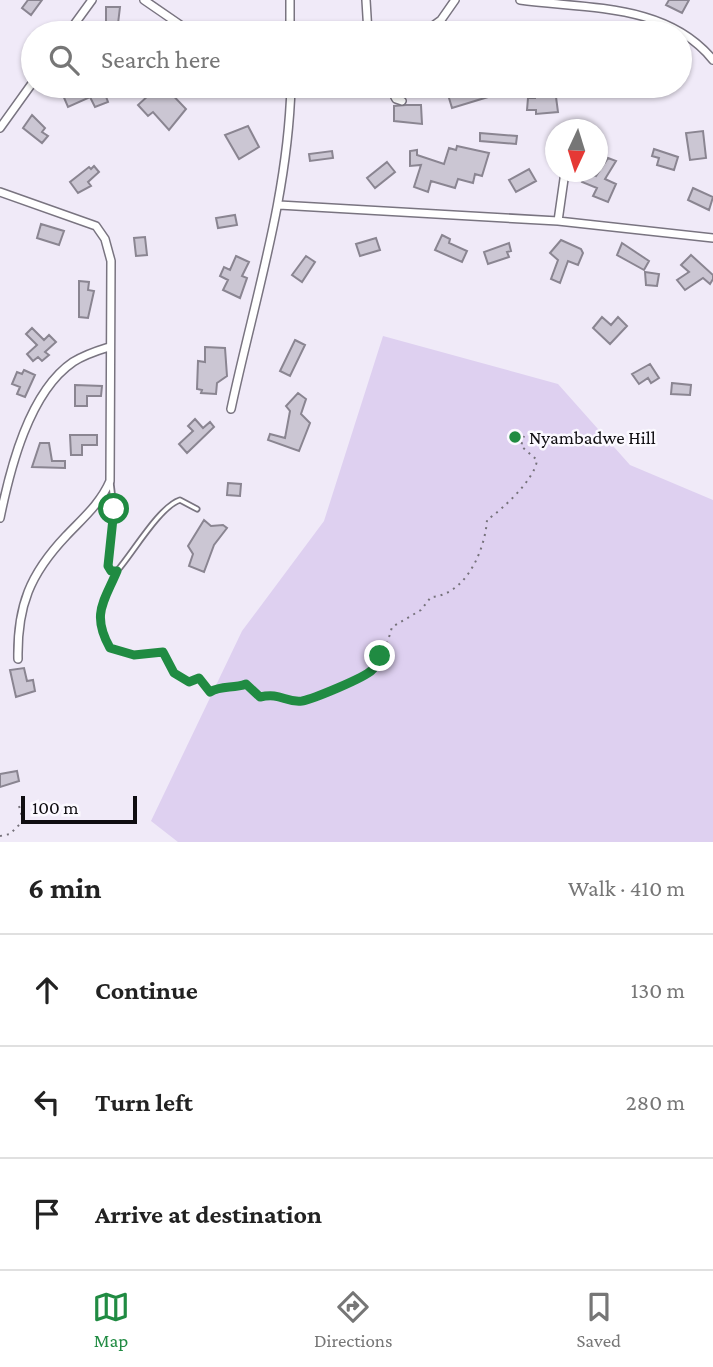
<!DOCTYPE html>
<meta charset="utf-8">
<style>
:root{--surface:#fff;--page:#f6f6f6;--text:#222;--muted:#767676;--line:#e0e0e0;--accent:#208b42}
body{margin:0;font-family:"Crimson Pro",serif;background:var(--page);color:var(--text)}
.compass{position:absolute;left:545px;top:119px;width:63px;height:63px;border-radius:50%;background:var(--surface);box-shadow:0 2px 5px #0004;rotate:184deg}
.scale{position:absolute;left:21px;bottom:18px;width:116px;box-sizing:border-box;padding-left:7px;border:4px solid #0f0d11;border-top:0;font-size:19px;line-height:24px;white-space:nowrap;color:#0f0d11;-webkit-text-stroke:5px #fbf9ff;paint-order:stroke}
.stop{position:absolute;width:21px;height:21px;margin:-16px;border:5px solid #208b42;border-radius:50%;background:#fff}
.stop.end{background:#208b42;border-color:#fff;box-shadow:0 2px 7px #0008}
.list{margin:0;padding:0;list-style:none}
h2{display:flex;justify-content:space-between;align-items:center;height:91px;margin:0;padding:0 28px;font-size:30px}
h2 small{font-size:23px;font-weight:400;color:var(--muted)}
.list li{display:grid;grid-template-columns:46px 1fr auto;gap:21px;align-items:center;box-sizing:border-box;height:112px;padding:0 28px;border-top:2px solid var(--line)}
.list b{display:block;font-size:26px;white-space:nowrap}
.list em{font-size:23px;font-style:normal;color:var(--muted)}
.icon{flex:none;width:38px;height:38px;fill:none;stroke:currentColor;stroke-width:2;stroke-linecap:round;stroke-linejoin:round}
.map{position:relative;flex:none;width:713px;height:842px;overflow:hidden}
.search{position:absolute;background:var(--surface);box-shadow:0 2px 5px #0004;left:21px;right:21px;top:21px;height:77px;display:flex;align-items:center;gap:18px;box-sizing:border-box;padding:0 24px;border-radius:38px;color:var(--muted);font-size:26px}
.sheet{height:427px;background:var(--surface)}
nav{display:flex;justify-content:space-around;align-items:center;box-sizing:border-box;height:98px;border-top:2px solid var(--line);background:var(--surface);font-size:19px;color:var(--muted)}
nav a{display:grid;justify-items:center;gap:4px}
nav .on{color:var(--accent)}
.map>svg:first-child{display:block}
.green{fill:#ded0f0}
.building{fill:#cbc6d3;stroke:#8a8591;stroke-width:2}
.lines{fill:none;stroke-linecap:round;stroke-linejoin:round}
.lane-casing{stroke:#797480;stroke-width:7}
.street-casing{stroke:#797480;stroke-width:10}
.path{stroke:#76727b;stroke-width:2;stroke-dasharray:2 5;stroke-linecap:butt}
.lane{stroke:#fff;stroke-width:3.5}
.street{stroke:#fff;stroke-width:7}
.route{stroke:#208b42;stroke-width:9}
.poi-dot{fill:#208b42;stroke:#fbf9ff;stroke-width:2.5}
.labels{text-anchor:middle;stroke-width:5;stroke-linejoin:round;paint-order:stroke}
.poi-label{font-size:19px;fill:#0f0d11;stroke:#fbf9ff;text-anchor:start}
</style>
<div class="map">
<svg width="713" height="842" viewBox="0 0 713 842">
<rect width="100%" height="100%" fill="#f0eaf8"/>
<!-- green -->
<path class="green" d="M383 336 558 384 630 465 713 500V842H178L151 821 242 631 324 521Z"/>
<!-- building -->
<path class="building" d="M28 0H42L31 15 22 8Z
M669 0H689L682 13 666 5Z
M106 7H120L117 32H106Z
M59 86H73L76 93 89 86H102L108 102 95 107 90 97 68 107Z
M142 86H164L186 109 169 130 153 112 148 116 138 105 150 94Z
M239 86H263L262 93H239Z
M321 86H342V95H321Z
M452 86H485L488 97 452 108 446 88Z
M535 94 556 97 558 112 536 114V110H527L528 98H535Z
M406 105H421L422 124 394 121V106Z
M32 115 45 128 42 132 48 136 42 143 23 128Z
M248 126 259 147 239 159 225 135Z
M703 131 706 158 690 160 686 133Z
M480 133 517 136 516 144 480 141Z
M457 146 489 153 482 176 475 174 473 183 458 179 455 188 431 181 428 192 414 187 421 165 410 166V151L417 150V155L444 164 449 148 456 150Z
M654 149 678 157 674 170 657 165 659 158 652 156Z
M332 151 333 158 310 161 309 154Z
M608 158 616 161 605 179 616 184 608 202 593 196 597 188 582 182 586 172 596 176Z
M387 162 395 172 375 188 367 178Z
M94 166 99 172 88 182 91 186 78 193 70 182 89 167 91 169Z
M529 169 536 181 516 192 509 180Z
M693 188 713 197 709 210 688 200Z
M235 215 237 225 218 228 216 218Z
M41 224 64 231 59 245 37 238Z
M442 235 450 239 449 243 467 251 462 262 435 250Z
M145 237 147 255 136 256 134 238Z
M376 238 380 250 360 256 356 244Z
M561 240 581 249 583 253 578 265 568 261 560 283 551 279 558 260 550 253Z
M509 243 511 251 507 252 509 257 488 264 484 252Z
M622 243 649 261 644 270 617 255Z
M691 255 713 275V279L710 284 703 278 685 290 677 280 689 272 681 265Z
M236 256 249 262 242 276 247 278 240 298 223 290 228 280 220 276 224 267 230 270Z
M306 256 315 262 302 282 292 275Z
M645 272 659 274 657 286 646 285Z
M79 281 89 282 88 290 94 291 88 318 79 317Z
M602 317 611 325 618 317 627 326 610 344 593 328Z
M32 328 44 340 49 335 56 342 45 352 49 355 42 361 38 357 33 361 27 354 37 345 26 334Z
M295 340 305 345 290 376 280 371Z
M205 347 225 348 227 376 217 383 216 394 201 393 202 390 197 389 198 361 205 362Z
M650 364 659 378 651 383 648 378 639 384 632 374Z
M24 370 35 375 25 397 17 394 20 387 12 384 17 372 22 374Z
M672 383 691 385 690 395 671 394Z
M75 385 102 386 101 396H87V406H75Z
M298 393 306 399 301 414 310 423 299 451 268 440 270 434 285 438 290 411 286 406Z
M195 419 203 428 210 422 214 427 187 453 179 444 193 431 188 426Z
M70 435H97V445H82V455H71Z
M40 443H49L52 461H65V468L32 467Z
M228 483 241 484 240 496 227 495Z
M204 520 211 526 223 525 227 528 214 545 204 572 189 566 193 554 188 546Z
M24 668 27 681 33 680 35 691 16 697 10 670Z
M17 771 19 781 0 787V774Z"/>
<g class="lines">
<!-- lane casing -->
<g class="lane-casing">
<path id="lane" d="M111 483 114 509 108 567 111 571H117C133 553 159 507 180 500L197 509"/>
</g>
<!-- street casing -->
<g class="street-casing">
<path id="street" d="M144 0 192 33
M366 0 368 33
M520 0C587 9 667 3 713 60
M68 33 92 0
M290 33V0
M423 33 441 20 455 0
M389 86 396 99 402 101
M0 128 33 82
M0 192 96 226 105 239 111 261 110 481C100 504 83 518 66 536 30 574 17 606 18 659
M279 205 558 221 713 238
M558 221 565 172
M231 409C254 301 288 197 291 86
M0 518C10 469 29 392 73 362 84 355 96 351 109 347"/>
</g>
<!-- path -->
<path class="path" d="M115 576C102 605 93 617 110 648L134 655 163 652 174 673 189 682 199 678 210 692C222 685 233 689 246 684L260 697C281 692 284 702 302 701 311 700 318 693 327 690 367 676 380 671 392 627L421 610 431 597C466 595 485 550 487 520 504 508 535 479 537 460L521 446 524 436
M0 836 10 834 23 821 18 802"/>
<!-- lane -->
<use href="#lane" class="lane"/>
<!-- street -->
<use href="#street" class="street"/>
</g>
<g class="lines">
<!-- route -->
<path class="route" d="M114 509 108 566 111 571H117C104 602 91 614 110 648L134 655 163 652 174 673 189 682 199 678 210 692C222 685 233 689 246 684L260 697C281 692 285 703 302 701 313 699 364 678 372 670 376 667 378 660 380 656"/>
</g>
<!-- markers -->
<circle class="poi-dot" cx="515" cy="437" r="7"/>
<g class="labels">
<!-- poi labels -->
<g class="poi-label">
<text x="529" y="444">Nyambadwe Hill</text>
</g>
</g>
</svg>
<svg class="compass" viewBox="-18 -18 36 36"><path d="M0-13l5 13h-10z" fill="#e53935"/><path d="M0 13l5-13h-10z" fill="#767676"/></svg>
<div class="scale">100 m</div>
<div class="stop" style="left:114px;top:509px"></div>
<div class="stop end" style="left:380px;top:656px"></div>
<div class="search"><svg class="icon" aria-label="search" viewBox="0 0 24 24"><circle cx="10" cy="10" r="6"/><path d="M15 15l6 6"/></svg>Search here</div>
</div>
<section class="sheet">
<h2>6 min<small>Walk · 410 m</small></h2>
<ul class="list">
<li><svg class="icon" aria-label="ahead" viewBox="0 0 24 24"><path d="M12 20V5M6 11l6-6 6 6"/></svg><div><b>Continue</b></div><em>130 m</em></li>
<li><svg class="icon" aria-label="left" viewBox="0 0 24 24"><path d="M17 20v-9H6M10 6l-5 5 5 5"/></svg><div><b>Turn left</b></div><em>280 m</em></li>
<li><svg class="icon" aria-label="arrive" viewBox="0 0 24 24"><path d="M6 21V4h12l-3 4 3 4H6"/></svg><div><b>Arrive at destination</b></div></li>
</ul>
</section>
<nav>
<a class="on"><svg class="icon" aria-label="map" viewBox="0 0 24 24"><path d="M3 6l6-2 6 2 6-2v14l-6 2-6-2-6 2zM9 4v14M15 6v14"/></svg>Map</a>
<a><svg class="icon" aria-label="directions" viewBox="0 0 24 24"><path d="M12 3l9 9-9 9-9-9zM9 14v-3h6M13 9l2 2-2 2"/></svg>Directions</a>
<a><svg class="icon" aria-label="saved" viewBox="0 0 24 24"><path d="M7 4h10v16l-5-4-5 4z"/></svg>Saved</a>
</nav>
